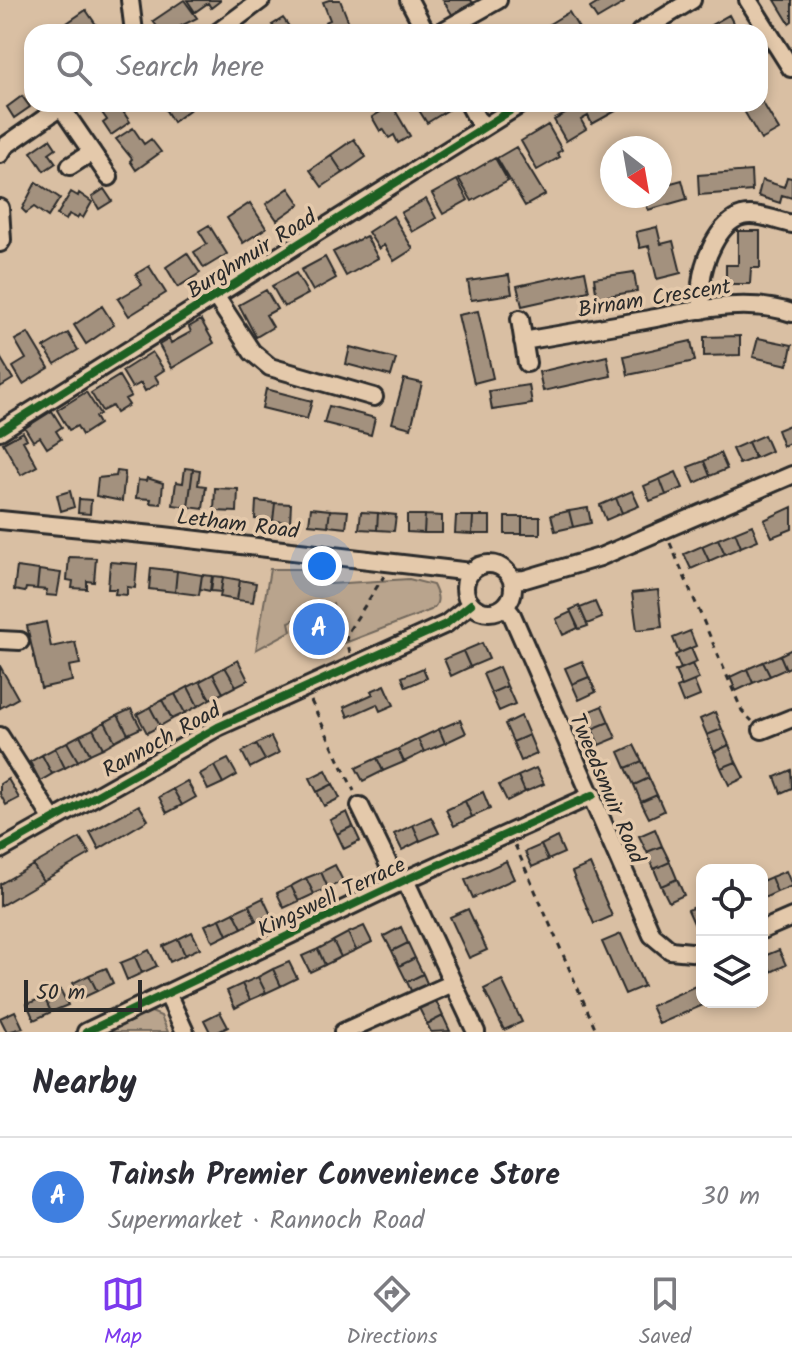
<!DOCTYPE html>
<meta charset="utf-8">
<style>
:root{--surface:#fff;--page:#f2f2f3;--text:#2b2b33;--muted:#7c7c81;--line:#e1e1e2;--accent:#7c3aed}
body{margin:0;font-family:Kalam,sans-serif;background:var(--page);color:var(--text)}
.controls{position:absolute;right:24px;bottom:24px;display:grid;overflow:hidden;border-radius:16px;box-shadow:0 4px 12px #0003}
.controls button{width:72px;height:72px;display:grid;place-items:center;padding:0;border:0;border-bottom:2px solid var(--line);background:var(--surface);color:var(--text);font:40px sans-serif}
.compass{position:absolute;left:600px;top:136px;width:72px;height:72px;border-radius:50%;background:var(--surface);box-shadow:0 4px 12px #0003;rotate:149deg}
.scale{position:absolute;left:24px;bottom:20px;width:118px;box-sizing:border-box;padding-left:8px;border:4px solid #2b2b2b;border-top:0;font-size:22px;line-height:28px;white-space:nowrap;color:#2b2b2b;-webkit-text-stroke:6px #e4c9ab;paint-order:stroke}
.you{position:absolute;left:322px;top:566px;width:28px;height:28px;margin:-20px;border:6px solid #fff;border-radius:50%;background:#1a73e8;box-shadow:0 0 0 12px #1a73e833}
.badge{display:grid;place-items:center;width:52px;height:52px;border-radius:50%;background:var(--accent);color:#fff;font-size:26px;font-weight:700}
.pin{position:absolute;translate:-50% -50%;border:4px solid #fff;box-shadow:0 2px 8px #0006}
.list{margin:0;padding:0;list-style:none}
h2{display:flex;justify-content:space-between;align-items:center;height:104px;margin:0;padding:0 32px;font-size:34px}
h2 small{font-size:26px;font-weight:400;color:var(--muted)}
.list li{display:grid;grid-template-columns:52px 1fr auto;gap:24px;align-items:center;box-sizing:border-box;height:120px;padding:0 32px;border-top:2px solid var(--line)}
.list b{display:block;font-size:30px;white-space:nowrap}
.list p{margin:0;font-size:26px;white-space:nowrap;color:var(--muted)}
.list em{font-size:26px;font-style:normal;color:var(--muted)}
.icon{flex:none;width:44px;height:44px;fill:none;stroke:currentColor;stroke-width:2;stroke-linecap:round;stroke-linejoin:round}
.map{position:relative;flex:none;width:792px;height:1032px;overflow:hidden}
.search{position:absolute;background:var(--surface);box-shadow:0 4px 12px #0003;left:24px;right:24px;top:24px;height:88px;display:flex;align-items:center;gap:20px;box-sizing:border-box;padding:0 28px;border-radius:24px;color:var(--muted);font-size:30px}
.sheet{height:224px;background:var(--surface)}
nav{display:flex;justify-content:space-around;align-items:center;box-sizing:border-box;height:112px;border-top:2px solid var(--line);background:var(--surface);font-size:22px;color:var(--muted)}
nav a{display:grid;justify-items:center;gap:4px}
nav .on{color:var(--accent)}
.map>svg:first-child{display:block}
.green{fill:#b9a48d;stroke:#72685c;stroke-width:2}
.building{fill:#a3917e;stroke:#2b2b2b;stroke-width:2}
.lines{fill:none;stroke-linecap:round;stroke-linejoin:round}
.minor-casing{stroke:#2b2b2b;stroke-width:22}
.path{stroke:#2b2b2b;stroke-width:3;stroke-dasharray:6 6;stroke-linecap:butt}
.minor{stroke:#e4c9ab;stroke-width:16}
.cycleway-casing{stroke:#e4c9ab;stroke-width:13}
.cycleway{stroke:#1b5e20;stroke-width:8}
.labels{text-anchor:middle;stroke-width:7;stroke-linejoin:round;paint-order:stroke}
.street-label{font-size:22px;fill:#2b2b2b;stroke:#e4c9ab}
</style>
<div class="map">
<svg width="792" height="1032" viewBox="0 0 792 1032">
<rect width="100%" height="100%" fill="#d9bfa3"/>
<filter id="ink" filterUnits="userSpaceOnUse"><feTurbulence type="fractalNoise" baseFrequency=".0125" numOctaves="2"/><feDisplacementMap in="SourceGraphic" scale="16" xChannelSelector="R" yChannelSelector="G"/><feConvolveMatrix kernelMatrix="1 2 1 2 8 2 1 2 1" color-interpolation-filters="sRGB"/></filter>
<g filter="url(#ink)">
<!-- green -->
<path class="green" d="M270 569H301L330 584 409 579 433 585C438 595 441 603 431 610L345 643 333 604 289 622 291 631 256 650Z
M149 1011 161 1016 168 1032H99L141 1012Z"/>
<!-- building -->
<path class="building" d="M184 0 197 18 175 29 177 32H161L153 21Z
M187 0H220V1L211 8 208 3 195 12Z
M329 0H340L351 28 342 32H329L325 22 330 20 323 2Z
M443 0H471L475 7 455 19Z
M603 0H623L624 3 597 19 590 8Z
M775 0H792V21L789 23Z
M86 10 101 32H64L67 30 64 25Z
M569 12 580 30 576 32H550L546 26Z
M729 15 738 32H708L706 28Z
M283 18 293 32H267L274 27 272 25Z
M478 21 485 32H460Z
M22 96 30 107 14 118 7 107Z
M760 98 779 130 761 140 740 104H760Z
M96 104H118L130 122 111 135 103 123 107 120Z
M162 104H196V105L173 122Z
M415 104H445L448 110 427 123Z
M583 104H619L621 108 592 124 588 116 581 120 586 129 566 141 554 120Z
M392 105 410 136 398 143 394 135 389 138 383 129 380 131 372 117Z
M548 125 562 150 557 153 560 157 537 170 521 141Z
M133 128 144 144 151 139 161 152 136 170 130 161 132 159 116 139Z
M50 139 56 148 49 153 56 163 44 171 31 152Z
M354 139 366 157 343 173 331 155Z
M516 147 545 195 525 206 497 158Z
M331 155 343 173 322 187 310 170Z
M495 158 508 181 472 201 459 179Z
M751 171 752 191 699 195 698 175Z
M787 177 792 178V198L782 195 780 203 758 196 762 180 784 187Z
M457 180 468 200 443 214 432 194Z
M682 180 687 199 648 210 644 196H660V186Z
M36 182 60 198 48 217 34 207 26 213 22 209Z
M289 188 300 204 277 220 266 204Z
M104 189 112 201 99 209 92 197Z
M71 192 78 196 79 193 92 202 83 218 79 215 77 218 69 214 66 220 57 215Z
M426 199 436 218 412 232 401 213Z
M250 203 266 228 243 243 227 218Z
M393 216 413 249 394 261 384 245 379 249 368 232Z
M209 225 227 254 204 268 194 252 207 244 199 231Z
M657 227 661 244 673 241 681 273 657 279 649 246 640 248 636 232Z
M738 231H760V268H751L750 284H726V265H738Z
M366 236 378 258 346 276 333 252Z
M187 253 200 273 178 287 166 267Z
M325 257 336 278 313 291 301 270Z
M149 266 166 293 129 316 118 299 142 285 136 274Z
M585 271 589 291 522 306 517 286Z
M634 272 637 291 597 298 594 278Z
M296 273 308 294 284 307 272 286Z
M509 275 512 294 471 300 468 281Z
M266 290 277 309 266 315 273 327 256 337 239 305Z
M102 306 114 325 86 344 74 325Z
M478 311 493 378 474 383 458 315Z
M201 320 214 343 172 368 159 345 169 339 171 343 191 332 189 327Z
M28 333 49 368 23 384 13 367 26 359 15 340Z
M68 333 78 350 55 364 44 347Z
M740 336V355L704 356V337Z
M758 338 792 345 788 365 753 357Z
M691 341 695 361 628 375 624 356Z
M350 347 396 359 391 376 346 364Z
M152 352 164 370 155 376 159 383 145 391 141 383 132 388 122 371Z
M607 356 611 376 543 391 539 372Z
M0 357 13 379 0 387Z
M119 376 131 396 125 399 129 405 116 413 112 406 102 411 91 393Z
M404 379 422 383 411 428 392 423Z
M529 385 532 404 492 410 489 391Z
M266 389 312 401 307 419 262 408Z
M86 392 100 414 95 417 99 424 82 435 77 426 69 430 57 410Z
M329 406 375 418 371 435 324 423Z
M52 411 62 427 56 431 61 439 47 448 40 437 33 441 25 428Z
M792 424V442L783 446 777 430Z
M23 432 27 439 23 441 37 466 21 475 3 443Z
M764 435 771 451 755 458 748 442Z
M748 442 755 458 739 464 732 449Z
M720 453 727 469 710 476 704 461Z
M704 461 710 476 695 483 688 467Z
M185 468 193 469 188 507 173 505 176 482 183 483Z
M193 469 200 470 198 485 206 486 203 509 188 507Z
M117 471 125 472 122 501 96 496 98 478 116 476Z
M676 472 683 488 666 495 660 479Z
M147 478 163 483 161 504 150 503 151 499 136 498 138 480 146 481Z
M660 479 666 495 650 501 644 486Z
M215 488 238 489 237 512 214 511Z
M70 491 74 507 61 511 57 495Z
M632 491 639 506 622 513 616 498Z
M616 498 622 513 606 520 600 505Z
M79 499 91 500 90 514 78 513Z
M256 501 275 503 273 521 255 519Z
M275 503 291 504 290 522 273 521Z
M792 507V529L772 537 764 520Z
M311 508 330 510 328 526 309 524Z
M588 508 591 523 573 527 569 511Z
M330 510 348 511 346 528 328 526Z
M569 511 573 527 555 531 551 515Z
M361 512 378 513 377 530 359 529Z
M378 513 396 515 394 531 377 530Z
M407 515H425L424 533 407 532Z
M425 515 442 516V533H424Z
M456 516H473L472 534 455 533Z
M473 516H490V534H472Z
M505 517H522V534H505Z
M522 517H540V534H522Z
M752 525 758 540 741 547 735 532Z
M735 532 741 547 725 554 718 539Z
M718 539 725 554 709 561 702 546Z
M702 546 709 561 691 569 684 554Z
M69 557 96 558 94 582 87 581V589L72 588 73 581 67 580Z
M110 562 137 564 135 588 127 587V595L115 594 116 589H108Z
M17 567 39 570 37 589 26 588 25 592 14 590Z
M151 568 177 571 175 592 149 589Z
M39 570 61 573 57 596 46 595 47 590 37 589Z
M177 571 202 575 199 595 175 592Z
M202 575 212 576 210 591 200 589Z
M213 576 223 577 221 592 211 591Z
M223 577 240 580 237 600 220 597Z
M240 580 256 583 253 602 237 600Z
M658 590 662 627 637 630 632 593Z
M595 602 602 618 587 624 580 608Z
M579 606 588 626 579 629 570 610Z
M331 611 340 632 306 647 297 626Z
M571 612 578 628 563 635 556 619Z
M46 622 51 647 75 642 80 664 69 666 72 681 41 688 27 626Z
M690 631 696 646 679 653 673 638Z
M482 643 489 659 470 667 463 651Z
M691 648 697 662 681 669 675 655Z
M792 649V666L786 669 780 655Z
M463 651 470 667 451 676 444 659Z
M780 655 786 669 770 676 763 662Z
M238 660 248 680 236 686 225 667Z
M582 661 589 677 572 684 565 668Z
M763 662 770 676 753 683 747 669Z
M692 664 699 679 682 686 675 671Z
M0 666 18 698 0 708Z
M225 667 236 686 223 693 213 674Z
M499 667 507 686 491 693 483 674Z
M423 668 427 678 406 687 402 677Z
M747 669 753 683 736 691 730 677Z
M213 674 223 693 210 699 200 681Z
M589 677 596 692 579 700 572 684Z
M200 681 210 699 198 706 188 687Z
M694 681 700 696 683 703 677 688Z
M385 685 394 705 380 711 377 704 348 717 344 707 373 694 371 691Z
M507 686 515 704 499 711 491 693Z
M188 687 198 706 185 713 175 694Z
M175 694 185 713 172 719 162 700Z
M162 700 172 719 160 726 150 707Z
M602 706 609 722 592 729 585 713Z
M150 707 160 726 147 733 137 714Z
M131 709 141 728 128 734 118 715Z
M715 712 722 729 707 735 700 719Z
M118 715 128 734 115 741 105 722Z
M521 716 529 735 513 742 505 724Z
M460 720 466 733 445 743 439 729Z
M105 722 115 741 103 748 93 729Z
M609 722 616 738 599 745 592 729Z
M93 729 103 748 90 754 80 735Z
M439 729 445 743 424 752 418 739Z
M722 729 729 745 714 752 707 735Z
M80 735 90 754 78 761 67 742Z
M529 735 537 754 521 761 513 742Z
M271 737 279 753 265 760 256 744Z
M418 739 424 752 404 762 398 749Z
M67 742 78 761 65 768 55 748Z
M256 744 265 760 250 768 242 752Z
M634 745 642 761 626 768 619 752Z
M729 745 736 762 721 768 714 752Z
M55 748 65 768 52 774 42 755Z
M398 749 404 762 383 771 377 758Z
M42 755 52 774 40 781 30 762Z
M377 758 383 771 363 781 356 768Z
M228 759 237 775 223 783 214 766Z
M642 761 649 778 634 785 626 768Z
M736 762 744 778 729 785 721 768Z
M214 766 223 783 208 790 200 774Z
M536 768 544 784 525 792 518 776Z
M326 770 333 784 317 792 310 778Z
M791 770 792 788 781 793 775 777Z
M518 776 525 792 507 801 499 785Z
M649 778 657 795 641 802 634 785Z
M8 779 19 798 6 805 0 794V784Z
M187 781 196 797 182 805 173 789Z
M333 784 340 798 324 806 317 792Z
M173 789 182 805 167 813 159 797Z
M483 792 490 809 472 817 465 801Z
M657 795 664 811 649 818 641 802Z
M465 801 472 817 454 826 446 810Z
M139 805 148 820 99 849 90 832Z
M347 812 353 826 337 834 330 820Z
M431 817 439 833 420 841 413 825Z
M413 825 420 841 402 850 394 834Z
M353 826 360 841 344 849 337 834Z
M655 829 662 846 647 852 639 836Z
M557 837 564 853 548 860 541 845Z
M80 838 90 854 43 881 33 865Z
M541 845 548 860 532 867 525 852Z
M662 846 670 862 654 869 647 852Z
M506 861 514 879 473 898 465 880Z
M670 862 677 879 661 886 654 869Z
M590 864 612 916 594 924 572 872Z
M33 865 43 881 0 906V884Z
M335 865 343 881 328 888 321 872Z
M786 871 792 886 777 892 771 877Z
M321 872 328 888 314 894 306 878Z
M771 877 777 892 762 899V881Z
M306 878 314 894 299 901 291 886Z
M677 879 684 895 669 902 661 886Z
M291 886 299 901 284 908 277 893Z
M263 898 271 915 256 921 249 905Z
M702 904V925L696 928 688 910Z
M249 905 256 921 242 928 234 912Z
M468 909 487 950 469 958 450 917Z
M234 912 242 928 227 935 220 919Z
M220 919 227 935 213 942 205 925Z
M364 926 372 942 356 950 348 933Z
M401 927 408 943 392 951 384 936Z
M192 932 200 948 185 955 178 939Z
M348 933 356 950 341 957 333 941Z
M621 934 644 986 625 994 602 942Z
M178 939 185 955 170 962 163 946Z
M333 941 341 957 325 965 318 949Z
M408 943 415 958 399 966 392 951Z
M318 949 325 965 310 972 302 956Z
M149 950 157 966 142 973 135 957Z
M779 950 786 965 771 972 764 956Z
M135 957 142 973 127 980 120 963Z
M415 958 423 974 407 982 399 966Z
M289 962 297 978 281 986 273 969Z
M106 968 113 983 97 991 89 975Z
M273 969 281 986 266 993 258 977Z
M423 974 430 990 414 997 407 982Z
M89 975 97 991 80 999 73 983Z
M258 977 266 993 250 1000 242 984Z
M502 980 522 1022 504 1030 484 989Z
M702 983V1002H710L659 1024 651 1006Z
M242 984 250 1000 235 1008 227 991Z
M60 989 68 1005 51 1012 44 997Z
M44 997 51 1012 34 1020 27 1004Z
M436 1001 443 1016 427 1024 419 1008Z
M15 1011 23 1028 7 1032 0 1018Z
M220 1012 228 1027 218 1032H210L204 1020Z
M443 1016 450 1031 431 1032 427 1024Z"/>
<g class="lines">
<!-- minor casing -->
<g class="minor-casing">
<path id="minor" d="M130 0 134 32
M409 0 426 32
M748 0 791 68
M218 32 261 0
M441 32 498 0
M640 32 692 0
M469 104 477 119 485 126
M61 107 109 177
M0 154 5 146 65 104
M70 166 92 152
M0 208 2 240 0 243
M216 297 252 352 270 367 374 397
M702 310C702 301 700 292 701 284 703 261 718 223 742 216 757 212 777 221 792 224
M520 319 527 363
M523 341C564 334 605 327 645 320 693 311 745 297 792 313
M0 431 521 104
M0 520 164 536 471 572
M465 588a24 24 0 1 1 48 0a24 24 0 1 1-48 0Z
M512 580 525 579 600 557 792 475
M505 606 512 615 652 935 670 950 702 953
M0 640 20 641
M762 730 792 718
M0 736 53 820
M360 806 398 884
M0 850 218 727 446 624 471 604
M762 930 792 917
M453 983 476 1032
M167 993 185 1032
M86 1032 405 880 593 795
M343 1032 453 983 405 880"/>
</g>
<!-- path -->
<path class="path" d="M670 543 742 711 752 721
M350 653 346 635 384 576
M311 701 354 791
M515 845 597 1032"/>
<!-- minor -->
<use href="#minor" class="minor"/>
<!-- cycleway casing -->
<g class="cycleway-casing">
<path id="cycleway" d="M0 431 521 104
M0 850 218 727 446 624 471 604
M86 1032 405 880 593 795"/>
</g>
<!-- cycleway -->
<use href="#cycleway" class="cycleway"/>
</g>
</g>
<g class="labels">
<!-- street labels -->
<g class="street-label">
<text transform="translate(251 253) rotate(-32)" y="8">Burghmuir Road</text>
<text transform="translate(654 297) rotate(-9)" y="8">Birnam Crescent</text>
<text transform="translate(238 523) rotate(7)" y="8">Letham Road</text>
<text transform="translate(161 739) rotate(-29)" y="8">Rannoch Road</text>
<text transform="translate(608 788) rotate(67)" y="8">Tweedsmuir Road</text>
<text transform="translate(331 896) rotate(-25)" y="8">Kingswell Terrace</text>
</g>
</g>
</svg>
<div class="controls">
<button><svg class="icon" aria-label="locate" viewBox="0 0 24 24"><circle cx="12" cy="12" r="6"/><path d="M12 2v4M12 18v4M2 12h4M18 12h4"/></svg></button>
<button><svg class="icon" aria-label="layers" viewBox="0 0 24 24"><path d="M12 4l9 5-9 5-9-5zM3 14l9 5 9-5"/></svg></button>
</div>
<svg class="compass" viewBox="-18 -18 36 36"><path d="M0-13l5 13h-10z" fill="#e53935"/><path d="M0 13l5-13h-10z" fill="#7c7c81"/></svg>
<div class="scale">50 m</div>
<div class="you"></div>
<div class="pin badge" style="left:319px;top:629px;background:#3f7fe0">A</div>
<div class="search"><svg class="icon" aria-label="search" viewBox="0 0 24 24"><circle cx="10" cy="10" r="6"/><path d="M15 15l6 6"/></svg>Search here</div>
</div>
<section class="sheet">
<h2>Nearby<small></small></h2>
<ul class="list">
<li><span class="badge" style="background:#3f7fe0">A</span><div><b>Tainsh Premier Convenience Store</b><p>Supermarket · Rannoch Road</p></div><em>30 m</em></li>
</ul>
</section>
<nav>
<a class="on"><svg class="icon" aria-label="map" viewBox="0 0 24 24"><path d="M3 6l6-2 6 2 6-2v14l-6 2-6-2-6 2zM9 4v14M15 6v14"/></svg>Map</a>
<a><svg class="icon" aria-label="directions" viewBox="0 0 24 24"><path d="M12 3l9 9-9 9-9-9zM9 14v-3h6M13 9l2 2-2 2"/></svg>Directions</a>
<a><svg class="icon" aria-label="saved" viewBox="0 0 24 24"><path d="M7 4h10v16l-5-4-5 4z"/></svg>Saved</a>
</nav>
